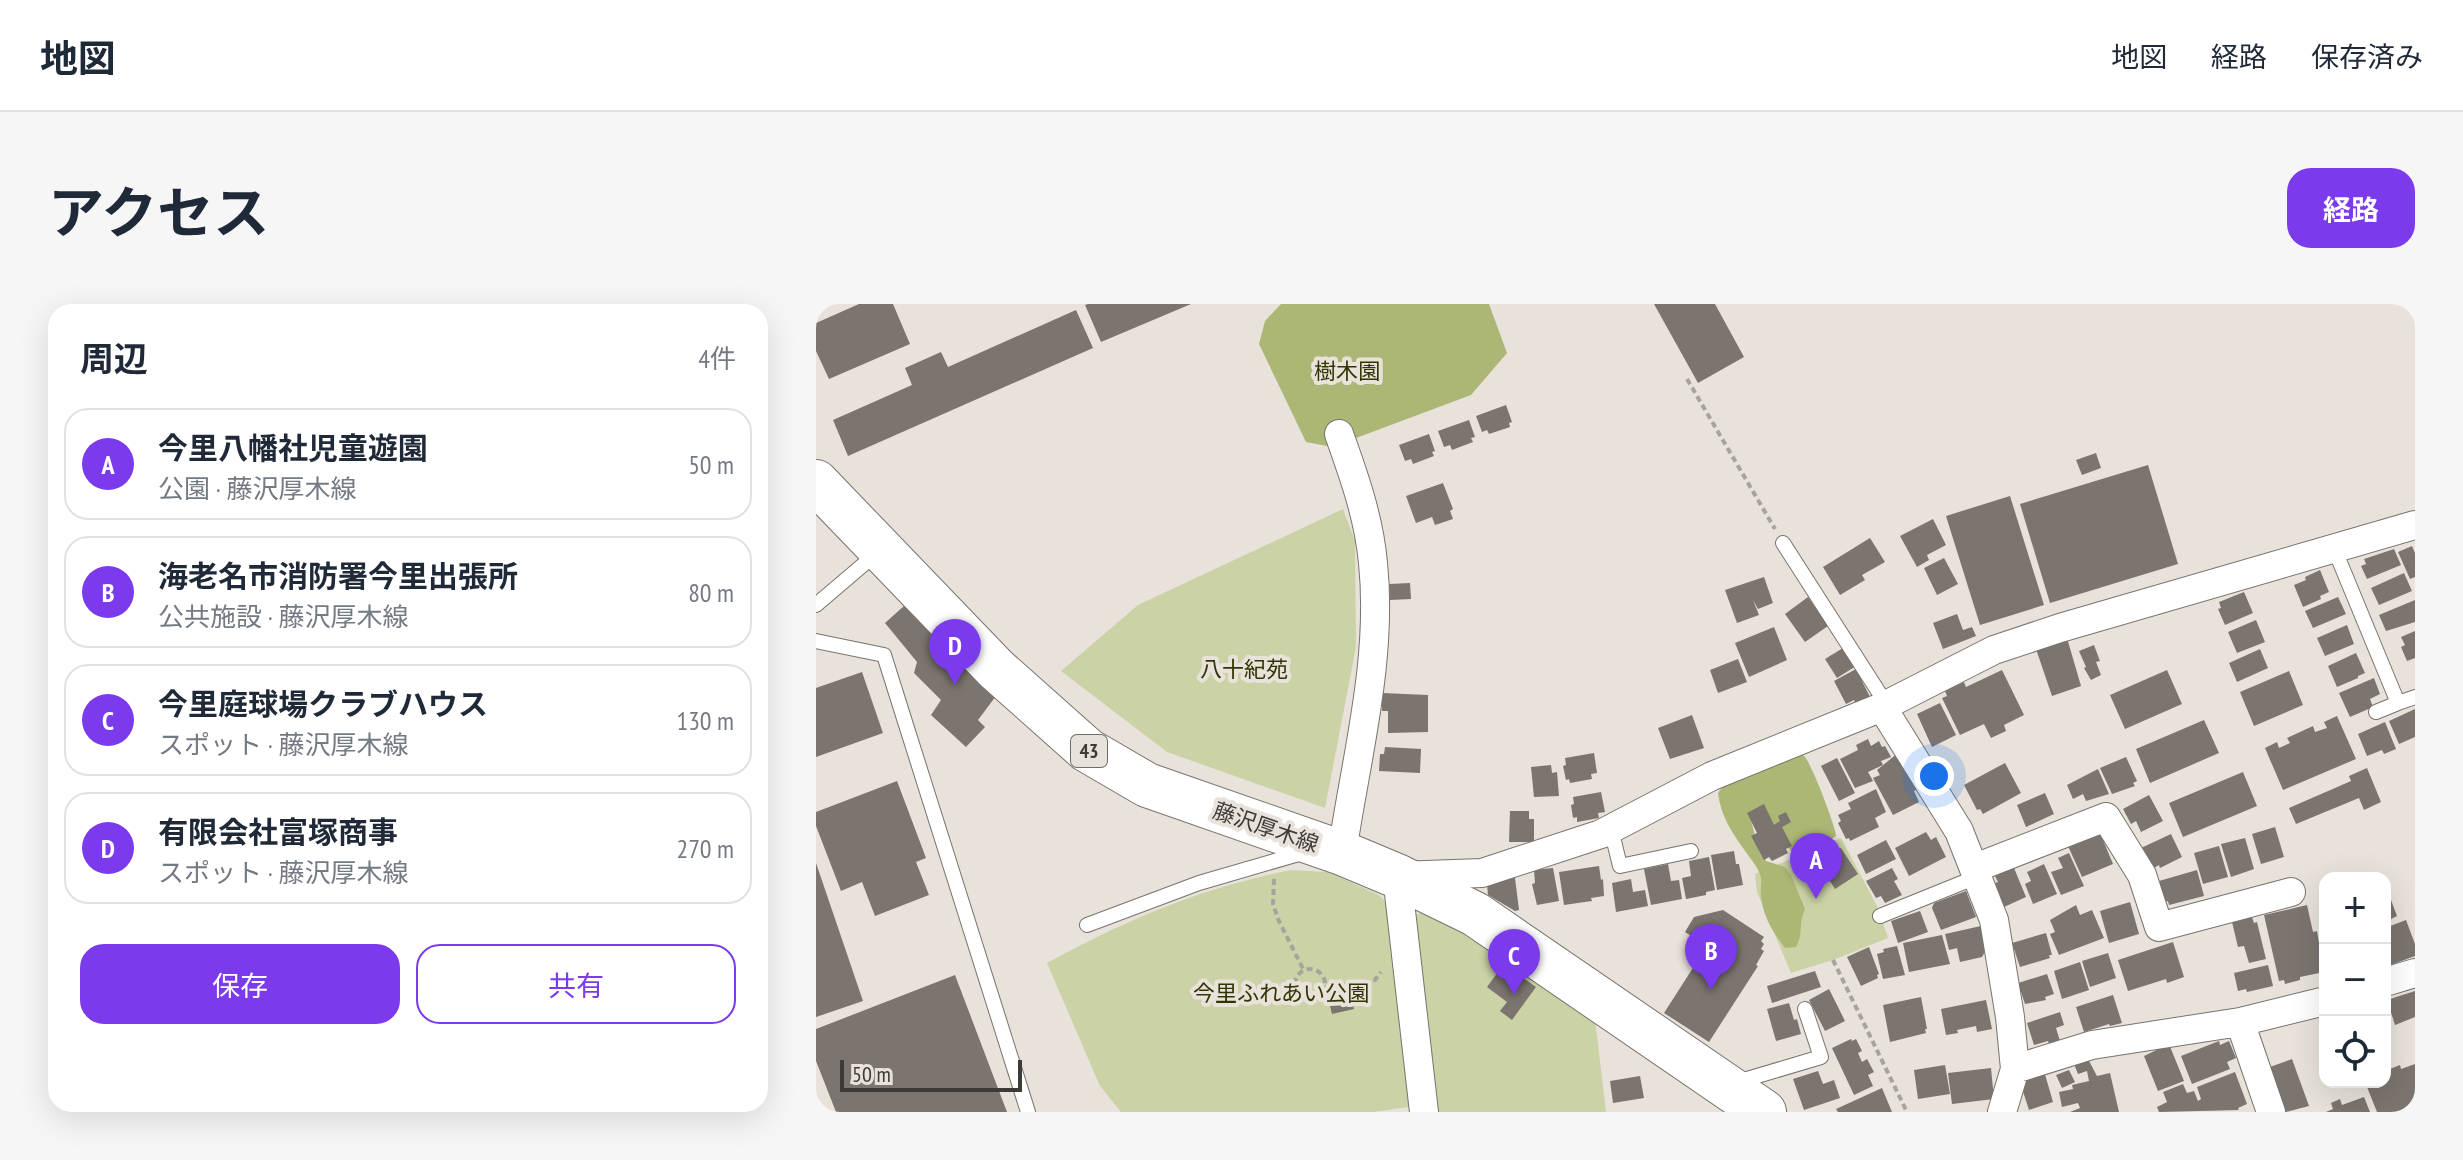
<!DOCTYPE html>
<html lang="ja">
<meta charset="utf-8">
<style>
:root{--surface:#fff;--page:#f6f6f7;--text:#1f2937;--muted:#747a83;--line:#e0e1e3;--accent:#7c3aed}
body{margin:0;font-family:"PT Sans Narrow","Noto Sans JP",sans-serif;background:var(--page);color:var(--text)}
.controls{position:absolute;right:24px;bottom:24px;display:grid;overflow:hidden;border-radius:16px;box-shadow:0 8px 32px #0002}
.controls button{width:72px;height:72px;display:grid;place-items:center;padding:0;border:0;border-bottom:2px solid var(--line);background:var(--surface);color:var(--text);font:40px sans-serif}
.scale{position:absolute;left:24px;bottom:20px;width:182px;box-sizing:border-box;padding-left:8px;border:4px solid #3d3b38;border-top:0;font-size:22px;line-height:28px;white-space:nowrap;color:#3d3b38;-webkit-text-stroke:6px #e8e2db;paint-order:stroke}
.you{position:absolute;left:1118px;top:472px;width:28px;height:28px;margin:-20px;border:6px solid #fff;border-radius:50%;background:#1a73e8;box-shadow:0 0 0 12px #1a73e833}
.badge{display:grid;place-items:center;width:52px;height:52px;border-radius:50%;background:var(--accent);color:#fff;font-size:26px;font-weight:700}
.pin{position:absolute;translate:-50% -66px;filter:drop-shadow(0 2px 4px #0008)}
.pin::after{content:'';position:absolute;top:42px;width:28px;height:24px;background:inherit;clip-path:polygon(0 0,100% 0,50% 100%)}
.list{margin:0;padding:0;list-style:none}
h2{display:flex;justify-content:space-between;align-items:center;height:104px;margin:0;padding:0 32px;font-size:34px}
h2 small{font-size:26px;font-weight:400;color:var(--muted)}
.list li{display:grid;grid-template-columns:52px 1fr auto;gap:24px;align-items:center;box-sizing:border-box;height:112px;margin:0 16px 16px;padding:0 16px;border:2px solid var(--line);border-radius:24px}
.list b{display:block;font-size:30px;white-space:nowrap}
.list p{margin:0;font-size:26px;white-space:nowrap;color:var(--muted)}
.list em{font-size:26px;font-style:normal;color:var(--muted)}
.actions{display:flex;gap:16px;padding:24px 32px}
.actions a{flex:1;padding:18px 0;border:2px solid var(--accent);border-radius:24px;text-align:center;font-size:28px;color:var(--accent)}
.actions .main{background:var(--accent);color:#fff}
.icon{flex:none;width:44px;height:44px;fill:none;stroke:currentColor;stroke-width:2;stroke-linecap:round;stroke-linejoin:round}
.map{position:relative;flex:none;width:1599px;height:808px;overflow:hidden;border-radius:24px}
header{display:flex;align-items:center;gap:48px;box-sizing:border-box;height:112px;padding:0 40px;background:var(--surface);border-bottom:2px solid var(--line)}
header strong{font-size:38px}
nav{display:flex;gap:44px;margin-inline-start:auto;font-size:28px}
.intro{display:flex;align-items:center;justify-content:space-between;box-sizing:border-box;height:192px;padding:0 48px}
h1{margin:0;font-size:56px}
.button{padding:20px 36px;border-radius:24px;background:var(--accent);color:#fff;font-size:28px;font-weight:700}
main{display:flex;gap:48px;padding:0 48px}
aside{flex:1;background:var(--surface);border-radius:24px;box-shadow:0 8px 32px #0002}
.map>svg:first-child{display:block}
.green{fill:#cad2a6}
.forest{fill:#acb775}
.building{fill:#7b746f}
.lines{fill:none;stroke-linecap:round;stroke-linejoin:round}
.service-casing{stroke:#78736c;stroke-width:16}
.minor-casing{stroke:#78736c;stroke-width:30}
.primary-casing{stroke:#78736c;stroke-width:46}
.path{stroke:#a7a39d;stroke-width:4;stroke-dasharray:6 4;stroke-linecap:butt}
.service{stroke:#fff;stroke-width:14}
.minor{stroke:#fff;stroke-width:28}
.primary{stroke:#fff;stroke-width:44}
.labels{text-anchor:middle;stroke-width:8;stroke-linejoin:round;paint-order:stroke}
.shield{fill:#e8e2db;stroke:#706d69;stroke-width:2}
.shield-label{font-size:20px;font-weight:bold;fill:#3d3b38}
.park-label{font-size:22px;fill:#303601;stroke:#e8e2db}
.street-label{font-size:22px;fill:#3d3b38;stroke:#e8e2db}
</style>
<header>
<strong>地図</strong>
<nav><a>地図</a><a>経路</a><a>保存済み</a></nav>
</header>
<div class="intro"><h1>アクセス</h1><a class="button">経路</a></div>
<main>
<aside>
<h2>周辺<small>4件</small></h2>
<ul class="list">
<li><span class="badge">A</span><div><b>今里八幡社児童遊園</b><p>公園 · 藤沢厚木線</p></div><em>50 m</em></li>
<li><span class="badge">B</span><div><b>海老名市消防署今里出張所</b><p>公共施設 · 藤沢厚木線</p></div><em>80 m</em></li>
<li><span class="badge">C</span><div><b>今里庭球場クラブハウス</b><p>スポット · 藤沢厚木線</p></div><em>130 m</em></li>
<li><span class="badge">D</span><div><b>有限会社富塚商事</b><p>スポット · 藤沢厚木線</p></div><em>270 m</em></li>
</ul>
<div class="actions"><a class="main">保存</a><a>共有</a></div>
</aside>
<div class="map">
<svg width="1599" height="808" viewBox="0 0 1599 808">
<rect width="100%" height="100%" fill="#e8e2db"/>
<!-- green -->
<path class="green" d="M527 205 539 237 540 343 509 504 351 448 245 367 322 301Z
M1025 534 1061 602 1072 634 1017 656 975 669 941 588 939 570Z
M474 566 512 568 563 591 574 602 599 802 557 808H305L284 782 231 659C312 615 382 585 474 566Z
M612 606 779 716 790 808H622L597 612Z"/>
<!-- forest -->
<path class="forest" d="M465 0H673L691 49 655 91 516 143 490 138 443 40 449 17Z
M975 448C977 448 986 450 988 452 994 456 1020 523 1020 532L1009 539 978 551 970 540 935 516 942 544 950 557 969 563 975 571 989 605C982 620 988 629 980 643L969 644C957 629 947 612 945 592 944 586 946 579 945 574 943 565 937 558 932 551 918 531 905 514 902 489L911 477Z"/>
<!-- building -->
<path class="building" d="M43 0H77L94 40 13 75 0 47V19Z
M272 0H375L285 38 269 1Z
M838 0H899L928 53 882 79Z
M260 6 277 44 32 152 17 116 96 81 89 64 125 48 132 63Z
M690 101 696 118 693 119 694 123 673 130 671 126 666 128 660 112Z
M653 116 659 133 655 134 657 138 636 146 634 141 628 143 622 127Z
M613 130 619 147 616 148 618 152 597 160 595 155 589 157 583 141Z
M1280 149 1285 164 1266 171 1260 156Z
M1332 161 1362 260 1234 299 1204 200Z
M627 179 637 205 634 207 637 215 619 221 616 213 600 219 590 192Z
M1194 192 1228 301 1164 321 1130 212Z
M1117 215 1130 241 1111 251 1113 256 1101 263 1084 232Z
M1054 234 1069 258 1046 271 1049 276 1024 291 1007 263Z
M1596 242 1599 249V273L1594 275 1582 248Z
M1578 245 1585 261 1551 275 1545 262 1550 260 1548 255Z
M1128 254 1142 280 1121 291 1108 264Z
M1504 266 1513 288 1504 292 1505 295 1487 303 1478 281 1490 276 1489 273Z
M1588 269 1596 287 1563 301 1555 284Z
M948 273 957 299 942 305 937 296 943 311 921 319 909 286Z
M594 279 595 295 574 296 573 280Z
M1428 288 1437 309 1409 321 1402 305 1405 304 1403 298Z
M992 293 1012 322 989 338 969 310Z
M1522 293 1530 310 1497 324 1489 307Z
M1599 296V318L1570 327 1563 311Z
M88 302 180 392 162 416 169 423 150 443 115 411 125 396 98 369 101 358 69 319Z
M1141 310 1147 326 1156 323 1160 332 1127 345 1117 319Z
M1440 316 1449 338 1421 349 1412 328Z
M1531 321 1538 340 1509 352 1501 334Z
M958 323 971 356 933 373 919 339Z
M1599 327V354L1591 357 1585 343 1589 341 1585 333Z
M1251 334 1265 382 1236 392 1220 345Z
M1278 341 1284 357 1280 358 1285 371 1275 376 1268 364 1270 363 1263 347Z
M1027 344 1040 362 1021 374 1009 355Z
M1444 345 1452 364 1421 378 1413 359Z
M1540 349 1549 369 1542 372V374L1521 383 1512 362Z
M922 355 931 378 902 389 894 366Z
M1040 365 1055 395 1041 402 1038 396 1030 400 1018 377Z
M1186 366 1208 411 1188 421 1190 427 1175 434 1168 420 1144 431 1126 394 1131 392 1129 387 1148 378 1150 383Z
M1351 366 1366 400 1309 425 1294 391Z
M1473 367 1487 401 1438 422 1424 388Z
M46 368 67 429 0 453V384Z
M1558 374 1564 390 1554 395 1557 403 1534 413 1523 389Z
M566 389 612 391V428L572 429V407H566Z
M1124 399 1140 431 1116 443 1101 410Z
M1599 405V433L1583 440 1573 417Z
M876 411 888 444 854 455 842 424Z
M1521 412 1540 455 1467 486 1449 444 1461 438 1463 444 1474 439 1471 434 1497 422 1499 428 1511 424 1508 418Z
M1388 416 1403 449 1334 479 1320 445Z
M1569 418 1580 445 1568 450 1566 446 1551 452 1542 430Z
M1052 435 1055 442 1063 437 1066 443 1069 442 1075 453 1065 457 1067 461 1052 468 1057 477 1039 484 1024 455 1042 446 1040 441Z
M569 443 605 445 604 469 563 467 564 450H568Z
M778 449 781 469 775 470 776 475 754 479 753 475 750 476 747 462 750 461 749 454Z
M1082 449 1102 485 1098 487 1103 498 1077 511 1057 474 1064 471 1061 466Z
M1310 453 1321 477 1317 479 1319 482 1296 490 1284 464Z
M1021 454 1039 489 1023 497 1005 462Z
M1189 459 1205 489 1167 510 1164 505 1161 506 1148 481Z
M735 461 736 469 741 468 743 492 718 493 715 463Z
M1551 464 1565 498 1548 506 1543 494 1480 520 1473 504 1535 477 1533 472Z
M1282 465 1293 490 1270 497 1267 490 1257 495 1251 481Z
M1427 468 1441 502 1367 533 1353 499Z
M81 477 110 554 100 558 113 591 59 612 46 578 25 587 0 522V508Z
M1060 485 1070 508 1059 514 1063 523 1034 537 1033 534 1030 535 1022 519 1025 517 1022 511 1035 505 1032 499Z
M785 488 789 508 782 509 783 514 761 518V513L757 514 755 501 758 500 757 493Z
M1229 489 1238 510 1210 523 1201 501Z
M1333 491 1347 517 1325 528 1320 517 1315 520 1307 505Z
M948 500 958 521 964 517 962 512 970 508 975 518 966 523 976 542 970 545 972 549 956 557 953 553 948 556 935 532 941 529 931 509Z
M694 507H713V515H718V538H693Z
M1459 523 1468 553 1445 560 1436 530Z
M1110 528 1115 536 1120 533 1130 553 1093 572 1079 544Z
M1284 529 1297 560 1266 573 1252 542Z
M1355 530 1366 553 1344 564 1343 561 1338 564 1335 558 1332 559 1325 544Z
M1429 534 1438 565 1415 573 1405 540Z
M1070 536 1080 555 1050 570 1041 551Z
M1403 542 1412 573 1387 580 1378 549Z
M1025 544 1042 570 1019 585 1002 558Z
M918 547 920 560H923L927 581 901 586 895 551Z
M1253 549 1268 582 1245 591 1235 568 1247 564 1242 554Z
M893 553 899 586 890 588V591L870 595 866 574 875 572 873 557Z
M0 559 47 697 0 713Z
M852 560 855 577 863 576 866 595 835 601 828 565Z
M1228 560 1241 590 1217 600 1209 580 1215 577 1211 568Z
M783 562 785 576 787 575 788 592 775 594 776 597 748 601 743 568Z
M737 564 743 597 721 601 716 580 719 579 718 566Z
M1076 564 1082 575 1078 577 1086 591 1069 599 1065 592 1060 594 1050 577Z
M1198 564 1210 593 1188 603 1179 579 1182 578 1179 572Z
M698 566 703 606 699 607 672 591 670 569Z
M1381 566 1388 592 1353 601 1352 597 1349 598 1343 577Z
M815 575 817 588 829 586 832 602 800 608 796 579Z
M1150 587 1160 613 1125 626 1116 604 1118 599Z
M1572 588 1581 612 1569 618V590Z
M1314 598 1323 630 1293 639 1284 607Z
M1260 601 1264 611 1276 606 1288 634 1243 651 1234 630 1239 628 1234 616Z
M1491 601 1497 628 1501 627 1508 668 1484 673V676L1469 680 1468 676 1463 677 1448 611Z
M907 606 948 633 945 637 948 640 945 645 948 647 940 661 942 662 893 738 848 709 891 642 869 628 878 613Z
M1104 607 1112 628 1082 639 1075 617Z
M1436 613 1438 619 1441 618 1450 655 1433 659 1428 642 1422 643 1416 618Z
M1590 616 1599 640V652L1569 663V624Z
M1165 622 1170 646 1166 653 1144 658 1141 644 1133 646 1129 630Z
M1230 629 1236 651H1233L1234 654 1204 663 1196 639Z
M1126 631 1134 660 1093 668 1087 639Z
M1357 638 1368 673 1351 679 1350 675 1312 687 1302 656Z
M1081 642 1089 671 1067 675 1061 650 1068 648 1067 645Z
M1053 643 1063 670 1061 671 1062 674 1045 682 1031 653Z
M1292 649 1300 674 1274 683 1266 657Z
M1264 658 1273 686 1246 695 1238 667Z
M688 660 720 683 696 716 684 707 691 698 671 683Z
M1452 661 1457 682 1431 688 1430 685 1422 687 1418 669Z
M999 667 1005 683 956 699 951 682Z
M1231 670 1238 690 1229 693 1230 696 1209 700 1202 679Z
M139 671 191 808H20L0 757V725Z
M1013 685 1029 717 1009 727 993 696Z
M1599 687V713L1579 721 1571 696Z
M1297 691 1306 719 1294 722 1293 720 1268 728 1260 703Z
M1105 693 1111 725H1109L1110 729 1074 738 1067 701Z
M1170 696 1176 725 1161 728 1160 722 1141 726 1142 729 1130 731 1125 705Z
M536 697 538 705 516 710 514 702Z
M973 699 978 716 981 715 985 730 960 737 951 705Z
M1244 708 1248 721 1240 724 1244 737 1233 740 1232 737 1218 741 1211 719Z
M1035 735 1036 737 1040 735 1046 747 1042 749 1046 758 1051 755 1058 768 1052 771 1057 782 1038 791 1016 744Z
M1403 737 1404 741 1413 737 1420 754 1411 758 1414 765 1376 780 1365 752Z
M1353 740 1368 777 1342 787 1328 752Z
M1272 755 1281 772 1294 769 1303 808H1254L1264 804 1262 799 1246 803 1243 788 1257 785 1256 781 1273 777 1271 767 1262 770 1258 760Z
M1476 755 1493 802 1470 808 1454 763Z
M1599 760V803L1586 808H1561L1549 778H1569V767L1584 761 1585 765Z
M1129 761 1134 790 1102 795 1098 766Z
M1175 764 1178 795 1136 800 1132 769Z
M1253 766 1259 778 1246 784 1240 771Z
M1002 767 1007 780 1018 776 1024 794 988 806 977 775Z
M1228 767 1237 798 1213 806 1204 778Z
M1419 768 1431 800 1422 804 1423 806 1343 808 1341 803 1351 798 1347 788 1367 780 1371 789 1378 787 1382 797 1385 795 1381 783Z
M824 772 828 794 797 799 794 777Z
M1066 784 1076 808H1022L1020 805Z
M1548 793 1554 808H1510L1517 805 1515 799 1524 795 1526 801Z"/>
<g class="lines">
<!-- service casing -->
<g class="service-casing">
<path id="service" d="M967 239 1071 401
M1518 244 1582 399 1599 393
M0 301 61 249
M0 337 68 351 212 808
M1560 408 1582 399
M795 525 804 562 875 547
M1064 612 1163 572
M271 621 383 579 486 549
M921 778 1005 753 989 705"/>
</g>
<!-- minor casing -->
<g class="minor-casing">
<path id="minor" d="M523 130C538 172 553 214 557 259 567 356 540 453 526 549
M1066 403 1143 527 1178 616 1194 713 1199 765 1186 808
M1159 564 1290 513 1326 571 1343 623 1475 588
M1569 678 1599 669
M1424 718 1455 808
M1199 765 1276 741 1424 718 1509 697
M608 808 581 572 666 569 785 530 896 472 1066 403 1178 346 1244 324 1599 221"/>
</g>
<!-- primary casing -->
<g class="primary-casing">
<path id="primary" d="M0 178 180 365 271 446 331 481 526 549 581 572 659 610 948 808"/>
</g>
<!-- path -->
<path class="path" d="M871 75 959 225
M458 575 457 600 462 615 488 667
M1017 656 1091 808
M479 680a15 15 0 1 1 30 0a15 15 0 1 1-30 0Z
M508 684 559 676 565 668"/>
<!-- service -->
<use href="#service" class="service"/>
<!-- minor -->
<use href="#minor" class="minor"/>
<!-- primary -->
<use href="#primary" class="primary"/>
</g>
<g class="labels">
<!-- shield labels -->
<rect class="shield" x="255" y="431" width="36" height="32" rx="6"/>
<g class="shield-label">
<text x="273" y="454">43</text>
</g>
<!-- park labels -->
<g class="park-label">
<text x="531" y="75">樹木園</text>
<text x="428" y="373">八十紀苑</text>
<text x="465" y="697">今里ふれあい公園</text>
</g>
<!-- street labels -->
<g class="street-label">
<text transform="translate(450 523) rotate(19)" y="8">藤沢厚木線</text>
</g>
</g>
</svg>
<div class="controls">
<button>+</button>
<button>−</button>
<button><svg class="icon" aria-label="locate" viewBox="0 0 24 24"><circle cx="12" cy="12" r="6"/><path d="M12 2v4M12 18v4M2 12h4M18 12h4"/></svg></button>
</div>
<div class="scale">50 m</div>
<div class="you"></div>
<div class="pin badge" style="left:1000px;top:595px">A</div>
<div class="pin badge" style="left:895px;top:686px">B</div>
<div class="pin badge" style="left:698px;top:691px">C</div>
<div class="pin badge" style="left:139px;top:381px">D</div>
</div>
</main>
